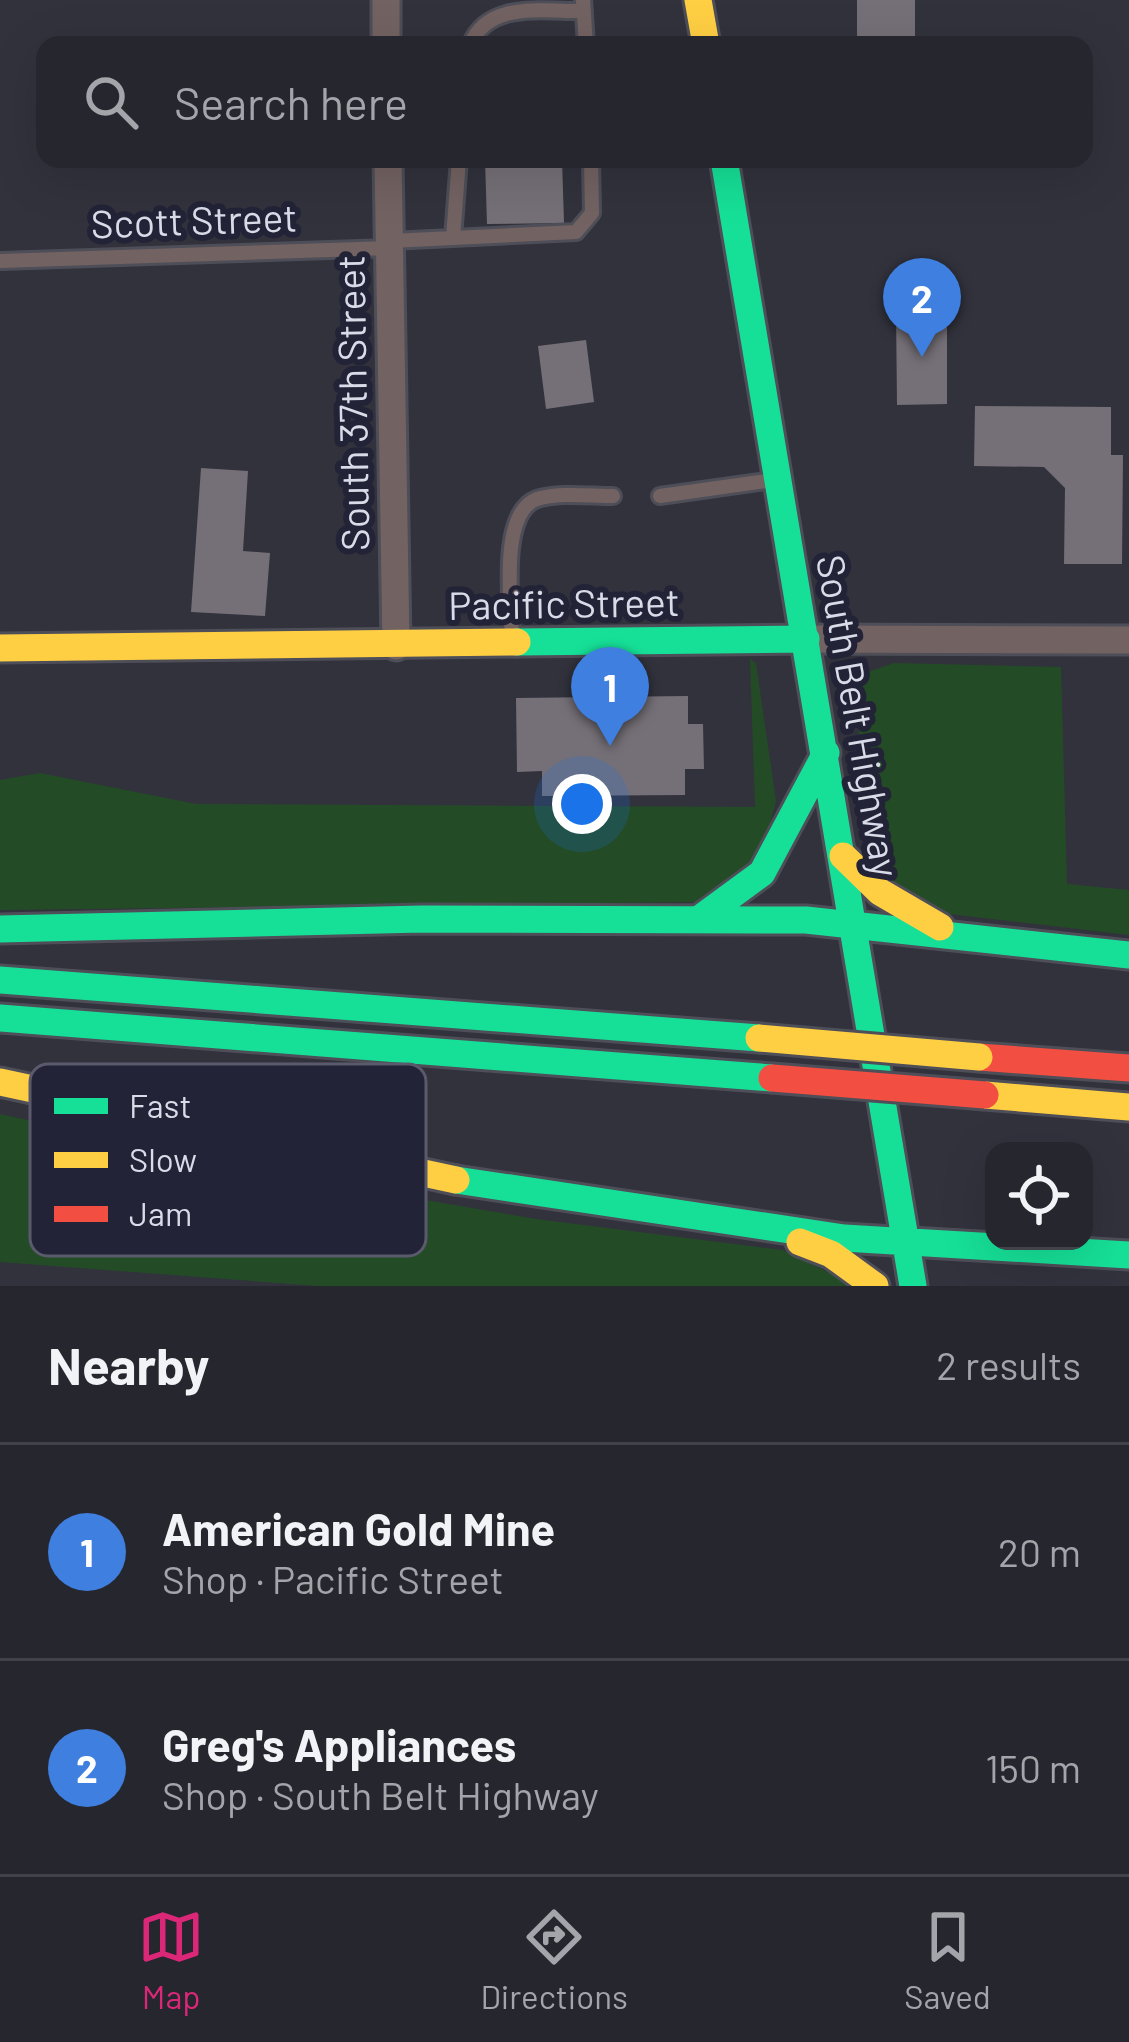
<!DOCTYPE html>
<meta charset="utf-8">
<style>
:root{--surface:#26262e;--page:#2e2e36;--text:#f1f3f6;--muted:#a4a5aa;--line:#42434a;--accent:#db2777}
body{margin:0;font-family:Barlow,sans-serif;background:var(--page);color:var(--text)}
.controls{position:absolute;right:36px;bottom:36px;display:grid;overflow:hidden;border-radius:24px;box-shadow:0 12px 48px #0002}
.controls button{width:108px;height:108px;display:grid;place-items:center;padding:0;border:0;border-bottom:3px solid var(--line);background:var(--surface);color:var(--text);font:60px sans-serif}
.you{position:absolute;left:582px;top:804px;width:42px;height:42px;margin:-30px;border:9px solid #fff;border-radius:50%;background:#1a73e8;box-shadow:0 0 0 18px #1a73e833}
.badge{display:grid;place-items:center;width:78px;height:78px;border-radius:50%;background:var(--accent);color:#fff;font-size:39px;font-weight:700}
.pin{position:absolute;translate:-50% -99px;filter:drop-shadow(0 3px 6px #0008)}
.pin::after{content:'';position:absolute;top:63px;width:42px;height:36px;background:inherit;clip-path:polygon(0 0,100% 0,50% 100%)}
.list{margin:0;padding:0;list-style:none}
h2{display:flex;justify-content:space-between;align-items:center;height:156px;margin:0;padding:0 48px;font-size:51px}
h2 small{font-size:39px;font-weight:400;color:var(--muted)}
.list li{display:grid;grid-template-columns:78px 1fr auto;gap:36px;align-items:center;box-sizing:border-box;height:216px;padding:0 48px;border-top:3px solid var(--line)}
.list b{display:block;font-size:45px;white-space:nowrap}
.list p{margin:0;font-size:39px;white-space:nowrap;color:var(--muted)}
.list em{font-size:39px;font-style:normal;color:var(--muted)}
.icon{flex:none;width:66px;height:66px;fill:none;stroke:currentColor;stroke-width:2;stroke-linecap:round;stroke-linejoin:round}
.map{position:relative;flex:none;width:1129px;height:1286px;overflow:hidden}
.search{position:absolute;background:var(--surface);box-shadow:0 12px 48px #0002;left:36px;right:36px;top:36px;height:132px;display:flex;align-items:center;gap:30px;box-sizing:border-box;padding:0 42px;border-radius:24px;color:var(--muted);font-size:45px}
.sheet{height:588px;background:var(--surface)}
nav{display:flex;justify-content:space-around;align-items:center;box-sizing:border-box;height:168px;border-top:3px solid var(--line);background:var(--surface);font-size:33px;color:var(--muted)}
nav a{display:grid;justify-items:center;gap:6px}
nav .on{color:var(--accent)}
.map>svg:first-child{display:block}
.green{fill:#234c26}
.building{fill:#757077}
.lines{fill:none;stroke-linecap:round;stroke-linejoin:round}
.lane-casing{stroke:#4e4e58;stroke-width:20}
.street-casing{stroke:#4e4e58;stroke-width:33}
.fast-casing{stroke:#4e4e58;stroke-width:33}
.slow-casing{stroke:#4e4e58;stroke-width:33}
.jam-casing{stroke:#4e4e58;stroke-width:33}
.lane{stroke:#736262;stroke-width:14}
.street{stroke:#736262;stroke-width:27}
.fast{stroke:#16e098;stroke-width:27}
.slow{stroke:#ffcf43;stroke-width:27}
.jam{stroke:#f24e42;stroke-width:27}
.slow-bridge-casing{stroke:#4e4e58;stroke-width:33;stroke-linecap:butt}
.jam-bridge-casing{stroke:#4e4e58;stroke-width:33;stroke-linecap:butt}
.slow-bridge{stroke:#ffcf43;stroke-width:27}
.jam-bridge{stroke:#f24e42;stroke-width:27}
.labels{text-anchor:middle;stroke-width:12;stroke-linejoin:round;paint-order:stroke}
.street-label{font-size:39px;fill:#dadbe8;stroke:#232337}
.key{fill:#232337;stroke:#5a5a6c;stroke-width:3}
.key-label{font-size:33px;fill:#dadbe8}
</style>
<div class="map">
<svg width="1129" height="1286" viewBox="0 0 1129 1286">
<rect width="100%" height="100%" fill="#32323d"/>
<!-- green -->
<path class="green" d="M750 658 756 664 776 801 763 852 695 902 0 910V780L40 773 196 804 755 807Z
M894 663 1061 667 1067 884 1129 890V935L949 914 885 876 852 695 868 672Z
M0 1114 279 1175 536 1219 782 1250 857 1286H318L0 1262Z"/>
<!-- building -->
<path class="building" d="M857 0H915V45H857Z
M485 159H562L564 223 487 224Z
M896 310H947V404L897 405Z
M586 340 594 402 546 409 538 346Z
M975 406 1111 407V455H1123L1122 564H1064L1065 488 1044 467 974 466Z
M201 468 248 471 243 551 270 553 265 616 191 612Z
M688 696V724H703L704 769H685V795L542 796V771L517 772 516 698Z"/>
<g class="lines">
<!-- lane casing -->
<g class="lane-casing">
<path id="lane" d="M583 0 586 45
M470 45C489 0 543 12 584 11
M453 238 459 159
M390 241 576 232 592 213 591 159
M0 261 390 248
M660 496 773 480
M512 642C512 608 498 513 537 499 558 492 590 496 613 496"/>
</g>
<!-- street casing -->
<g class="street-casing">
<path id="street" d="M386 0V45
M388 159 396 646
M806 639 1129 640"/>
</g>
<!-- fast casing -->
<g class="fast-casing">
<path id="fast" d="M724 159 913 1286
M517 642 806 639
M698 920 762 873 826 753
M0 929 422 919 806 920 1129 955
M0 980 759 1038
M0 1018 772 1078
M456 1180 844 1238 1129 1255"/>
</g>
<!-- slow casing -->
<g class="slow-casing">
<path id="slow" d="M698 0 706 45
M0 648 517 642
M843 856 880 892 940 927
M0 1082 456 1180
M985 1095 1129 1107
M800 1242 831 1254 875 1286"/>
</g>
<!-- jam casing -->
<g class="jam-casing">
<path id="jam" d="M979 1057 1129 1068"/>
</g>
<!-- lane -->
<use href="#lane" class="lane"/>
<!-- street -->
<use href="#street" class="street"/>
<!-- fast -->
<use href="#fast" class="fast"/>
<!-- slow -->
<use href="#slow" class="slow"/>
<!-- jam -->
<use href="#jam" class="jam"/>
<!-- slow-bridge casing -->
<g class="slow-bridge-casing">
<path id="slow-bridge" d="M759 1038 979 1057"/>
</g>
<!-- jam-bridge casing -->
<g class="jam-bridge-casing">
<path id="jam-bridge" d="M772 1078 985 1095"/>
</g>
<!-- slow-bridge -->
<use href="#slow-bridge" class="slow-bridge"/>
<!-- jam-bridge -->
<use href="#jam-bridge" class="jam-bridge"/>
</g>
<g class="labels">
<!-- street labels -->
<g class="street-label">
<text transform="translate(194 221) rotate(-2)" y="14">Scott Street</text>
<text transform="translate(353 403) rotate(-91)" y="14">South 37th Street</text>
<text transform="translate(564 604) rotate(-1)" y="14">Pacific Street</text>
<text transform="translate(858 716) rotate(80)" y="14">South Belt Highway</text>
</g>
</g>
<!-- legend -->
<rect x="30" y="1064" width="396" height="192" rx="18" class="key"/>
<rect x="54" y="1098" width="54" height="16" fill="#16e098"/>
<rect x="54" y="1152" width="54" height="16" fill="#ffcf43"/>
<rect x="54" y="1206" width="54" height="16" fill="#f24e42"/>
<g class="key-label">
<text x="129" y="1118">Fast</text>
<text x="129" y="1172">Slow</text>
<text x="129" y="1226">Jam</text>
</g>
</svg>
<div class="controls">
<button><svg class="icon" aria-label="locate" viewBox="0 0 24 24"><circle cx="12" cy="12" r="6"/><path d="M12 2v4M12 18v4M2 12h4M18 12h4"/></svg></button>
</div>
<div class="you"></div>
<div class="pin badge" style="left:610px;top:746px;background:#3f7fe0">1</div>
<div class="pin badge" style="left:922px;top:357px;background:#3f7fe0">2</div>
<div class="search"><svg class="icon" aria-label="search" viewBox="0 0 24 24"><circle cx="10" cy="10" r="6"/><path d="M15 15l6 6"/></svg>Search here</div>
</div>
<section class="sheet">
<h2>Nearby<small>2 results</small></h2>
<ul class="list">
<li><span class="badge" style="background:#3f7fe0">1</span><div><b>American Gold Mine</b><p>Shop · Pacific Street</p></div><em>20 m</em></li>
<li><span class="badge" style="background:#3f7fe0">2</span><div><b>Greg's Appliances</b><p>Shop · South Belt Highway</p></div><em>150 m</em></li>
</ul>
</section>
<nav>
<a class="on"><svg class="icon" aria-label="map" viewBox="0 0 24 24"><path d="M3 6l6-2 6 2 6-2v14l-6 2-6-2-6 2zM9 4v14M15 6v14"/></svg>Map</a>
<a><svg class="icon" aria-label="directions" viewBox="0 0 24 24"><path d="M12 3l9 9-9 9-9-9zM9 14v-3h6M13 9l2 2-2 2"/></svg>Directions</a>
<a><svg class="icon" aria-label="saved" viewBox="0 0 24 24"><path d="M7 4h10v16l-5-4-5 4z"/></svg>Saved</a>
</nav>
